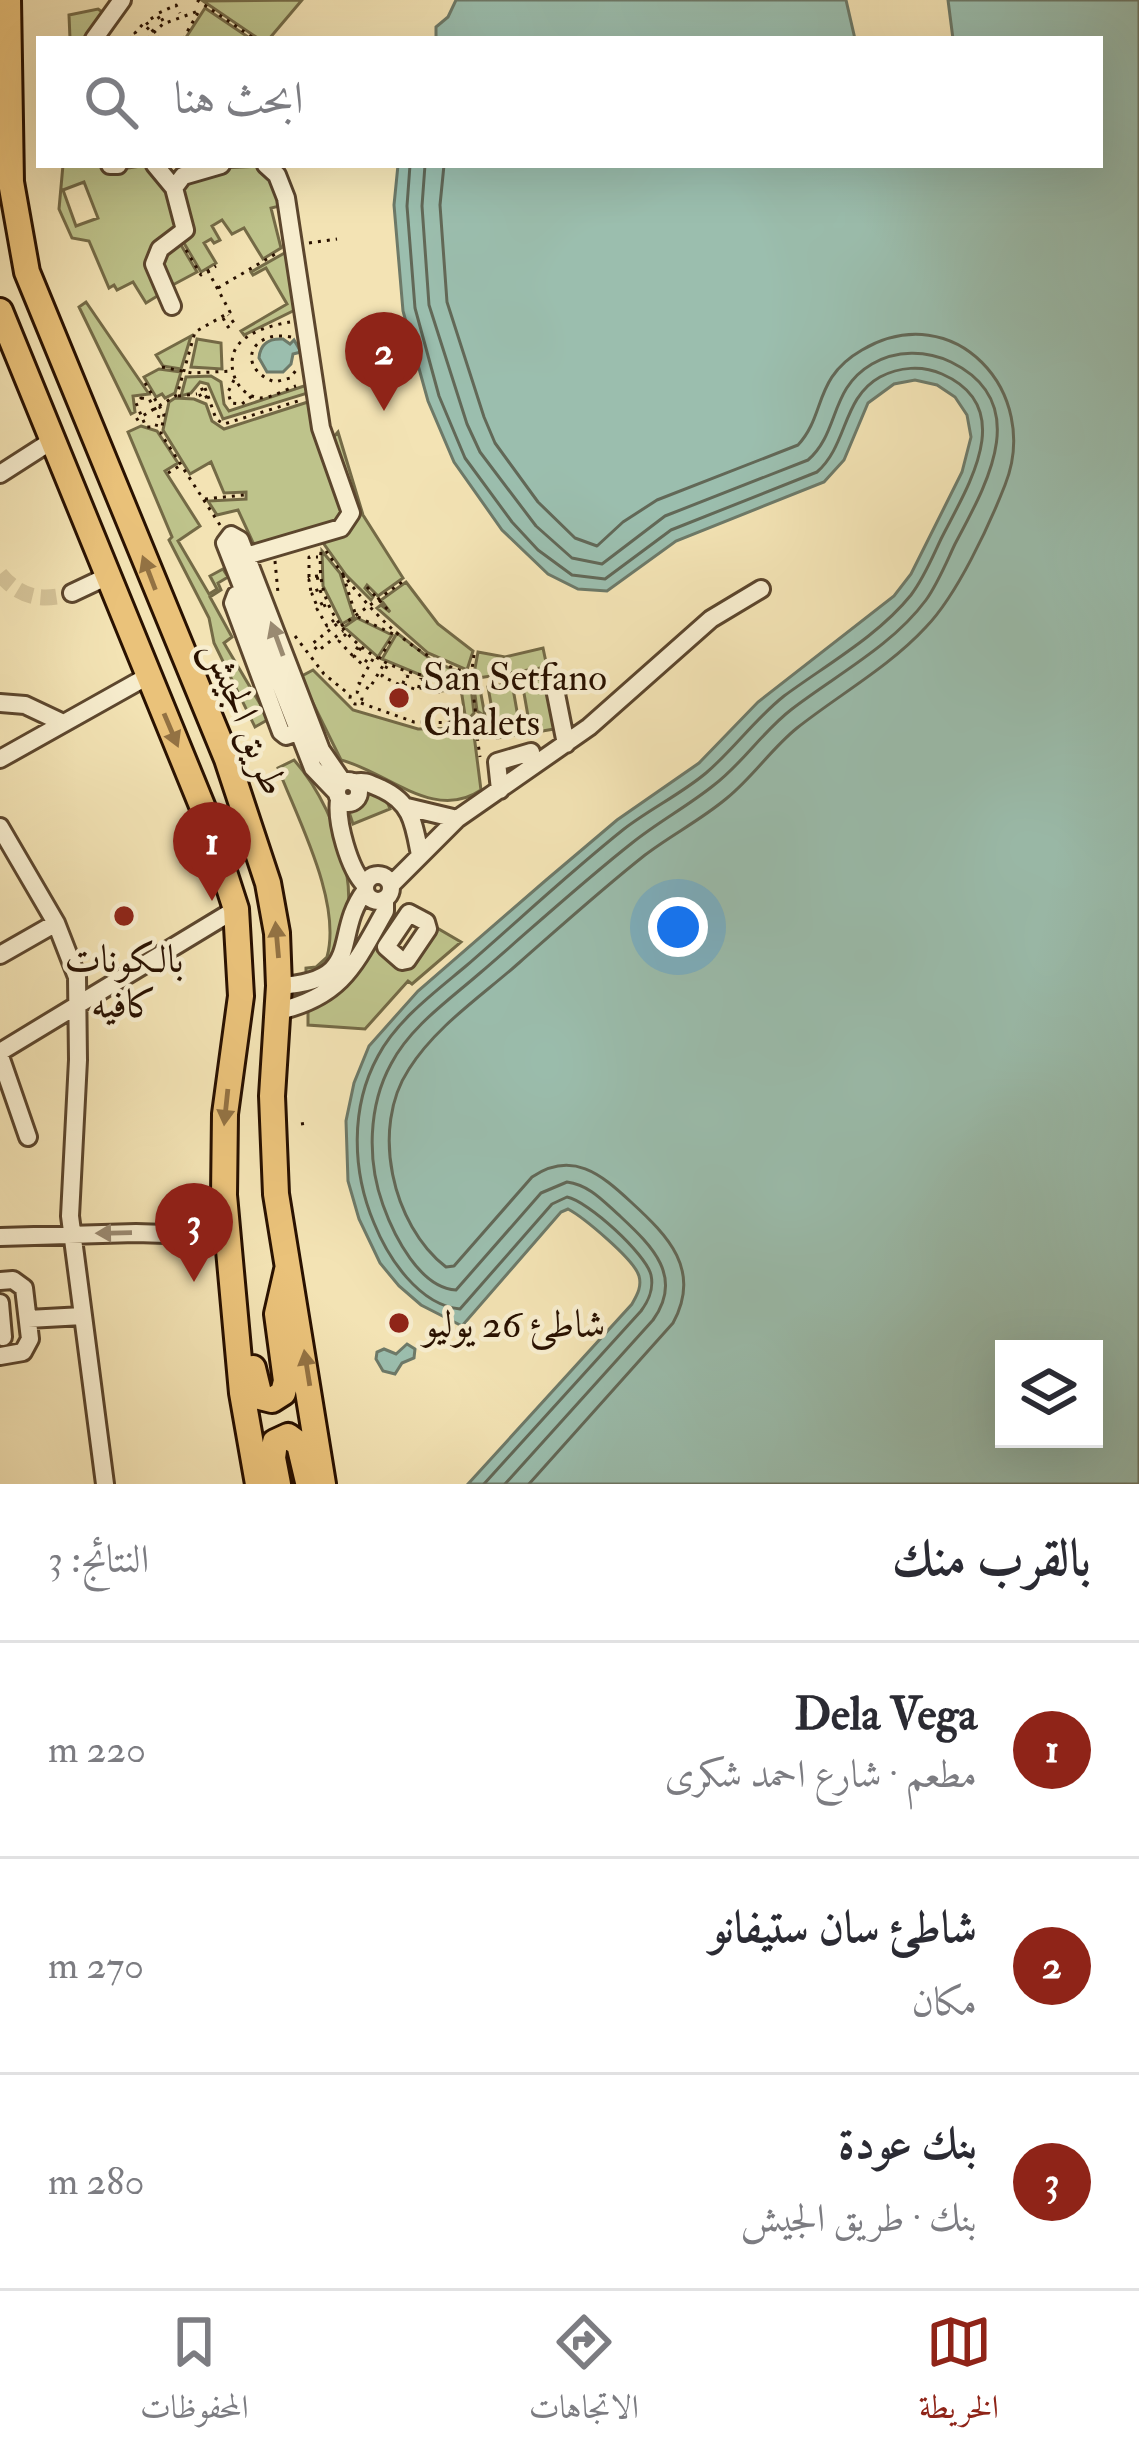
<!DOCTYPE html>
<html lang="ar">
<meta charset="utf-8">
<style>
:root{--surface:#fff;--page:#f2f2f3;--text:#2b2b33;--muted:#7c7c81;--line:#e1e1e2;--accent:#8f2418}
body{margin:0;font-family:"IM FELL Double Pica",Amiri,serif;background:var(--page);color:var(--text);direction:rtl}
.controls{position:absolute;right:36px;bottom:36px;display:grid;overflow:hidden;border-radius:0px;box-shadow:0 12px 48px #0002}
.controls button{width:108px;height:108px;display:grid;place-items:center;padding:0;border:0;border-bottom:3px solid var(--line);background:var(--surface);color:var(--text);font:60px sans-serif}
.you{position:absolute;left:678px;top:927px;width:42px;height:42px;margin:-30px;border:9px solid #fff;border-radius:50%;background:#1a73e8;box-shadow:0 0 0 18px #1a73e833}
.badge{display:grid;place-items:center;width:78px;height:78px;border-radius:50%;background:var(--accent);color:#fff;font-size:39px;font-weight:700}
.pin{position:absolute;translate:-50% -99px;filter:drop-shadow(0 3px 6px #0008)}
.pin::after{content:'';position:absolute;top:63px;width:42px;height:36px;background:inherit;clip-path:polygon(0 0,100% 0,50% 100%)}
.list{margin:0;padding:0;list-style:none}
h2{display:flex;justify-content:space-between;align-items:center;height:156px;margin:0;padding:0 48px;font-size:51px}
h2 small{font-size:39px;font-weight:400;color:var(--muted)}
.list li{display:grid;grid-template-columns:78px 1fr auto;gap:36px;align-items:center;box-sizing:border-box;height:216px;padding:0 48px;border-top:3px solid var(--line)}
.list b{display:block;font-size:45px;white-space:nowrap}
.list p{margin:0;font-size:39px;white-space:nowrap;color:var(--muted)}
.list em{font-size:39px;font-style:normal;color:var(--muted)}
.icon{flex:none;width:66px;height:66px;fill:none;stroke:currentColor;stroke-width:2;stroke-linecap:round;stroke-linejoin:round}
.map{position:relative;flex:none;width:1139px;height:1484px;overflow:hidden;direction:ltr}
.search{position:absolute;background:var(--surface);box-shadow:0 12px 48px #0002;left:36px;right:36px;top:36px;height:132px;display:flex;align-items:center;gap:30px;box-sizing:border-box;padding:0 42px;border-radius:0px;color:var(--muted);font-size:45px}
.sheet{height:804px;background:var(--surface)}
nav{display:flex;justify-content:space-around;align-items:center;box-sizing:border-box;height:168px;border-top:3px solid var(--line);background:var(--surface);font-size:33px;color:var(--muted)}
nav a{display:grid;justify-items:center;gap:6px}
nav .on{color:var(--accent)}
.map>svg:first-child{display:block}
.green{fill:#bec38b;stroke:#746a46;stroke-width:3;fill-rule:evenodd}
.water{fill:#9bbeae;stroke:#6d7968;stroke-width:3;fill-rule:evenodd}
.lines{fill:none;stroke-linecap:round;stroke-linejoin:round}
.shore{stroke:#626857;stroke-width:3}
.minor-tunnel{stroke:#d5c499;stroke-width:16;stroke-dasharray:16 8;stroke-linecap:butt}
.minor-casing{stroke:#5c462d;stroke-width:22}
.highway-casing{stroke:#291100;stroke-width:30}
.path{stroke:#291100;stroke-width:3;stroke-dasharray:3 6;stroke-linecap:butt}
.minor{stroke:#f7edce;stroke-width:16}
.highway{stroke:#eac27a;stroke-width:24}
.oneway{fill:#937243}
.oneway2{fill:#9a8a71}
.poi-dot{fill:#8f2418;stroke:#f7edce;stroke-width:4.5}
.labels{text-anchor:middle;stroke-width:9;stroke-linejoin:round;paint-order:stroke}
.poi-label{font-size:39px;fill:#291100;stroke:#f7edce;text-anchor:start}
.street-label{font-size:39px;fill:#291100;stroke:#f7edce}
</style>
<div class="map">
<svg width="1139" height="1484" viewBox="0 0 1139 1484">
<rect width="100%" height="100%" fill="#f3e3b4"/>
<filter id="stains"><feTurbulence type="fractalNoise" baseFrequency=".00167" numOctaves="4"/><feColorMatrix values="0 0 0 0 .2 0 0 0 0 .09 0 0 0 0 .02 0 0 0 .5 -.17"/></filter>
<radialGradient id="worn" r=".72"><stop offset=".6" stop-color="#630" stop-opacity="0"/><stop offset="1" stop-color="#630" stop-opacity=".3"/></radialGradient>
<!-- green -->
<path class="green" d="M302 0 269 39H259L203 1Z
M205 8 251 39H185Z
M98 9 105 14 90 39H70L69 15Z
M63 165H104L116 170 147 165 158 172 181 223 161 243 159 295 146 303 133 282 117 290 114 285 109 288 89 241 72 238 59 209ZM84 182 98 218 76 226 63 190Z
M262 166 283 200 288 244 284 246 279 206 271 208 281 248 263 259 244 228 232 234 222 220 212 226 220 240 214 243 211 239 204 243 216 263 201 272 181 238V183L223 168Z
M178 240 197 272 169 287 158 259Z
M288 251 299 308 244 335 241 331 287 304 266 268 253 275 251 272Z
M86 302 149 394 133 396 135 412 131 414 79 307Z
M191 336 181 369 163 366 156 355Z
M197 339 221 343 222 369 191 367Z
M159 369 181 372 175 393 165 398 162 394 156 397 144 377Z
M211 376 221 382 224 404 229 411 310 384 311 392 223 419 208 384 200 382 191 393 181 396 186 377Z
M175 398 194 399 206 404 212 421 224 429 311 401 346 519 255 547 238 510 217 515 208 501 246 499V492L224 493 211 462 190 474 163 430 169 402Z
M141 426 157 431 178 463 165 471 200 526 178 541 209 594 217 589 210 576 223 569 228 577 218 583 221 590 210 597 232 637 224 643 269 719 255 727 214 643 209 618 169 540 172 537 128 432Z
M338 432 363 515 403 578 378 596 367 585 365 588 373 597 371 600 346 575 319 537 345 529 330 441Z
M322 551 340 573 354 617 342 624 323 586Z
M406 582 438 624 473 651 467 670 428 653 377 608 381 605 390 612 381 600Z
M357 618 392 635 378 657 344 627Z
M397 633 434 662 467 675 423 676 382 659Z
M543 648 547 667 478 678 485 716 477 711 473 679 478 652 505 657Z
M313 670 353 710 418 729 467 728 474 735 481 790C434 822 388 772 341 760L300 677Z
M470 678 474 713 468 720 450 722V718L465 715 461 689 440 691 439 681Z
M545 678 554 729 531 733 522 682Z
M512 683 521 734 497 738 488 687Z
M294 760C340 811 384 936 306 977V968L316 967 327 957C342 902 298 820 278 768Z
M365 790 387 801 390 809 353 824 348 809 360 801Z
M400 913 382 946 404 968 437 928 461 942 412 984 408 981 365 1029 308 1025V1009L344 987Z"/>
<!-- water -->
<path class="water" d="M456 0H846L855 39H436V27L448 17Z
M948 0H1139V1484H468L632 1304C637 1295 642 1287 639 1276 634 1259 583 1217 568 1209L561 1212 462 1326 421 1305 399 1286 380 1263 359 1219 348 1181 346 1121 354 1083 369 1046 418 991 545 881 617 820 699 763 758 702 894 596 911 574 962 472 971 437 967 415 955 397 937 385 915 380 894 384 868 403 844 460 824 482 676 541 607 591 578 589 548 574 502 530 454 462 428 401 403 311 394 205 398 165H1100V39H953ZM1094 1349V1439H1004V1349Z
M283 339 290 344 294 340 301 352 293 354 291 364 283 372H267L259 358C260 344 269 338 283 339Z
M407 1344 415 1349 414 1358 402 1363 395 1374 383 1371 376 1359 377 1352 384 1349 396 1354Z"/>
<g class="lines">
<!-- shore -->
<path class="shore" d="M410 165 407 206 415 308 439 396 465 458 512 522 538 550 572 575 605 579 671 530 817 472C848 445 842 398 880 377 899 367 922 365 942 374 1020 408 966 489 941 539 932 558 924 578 911 595 878 636 826 665 784 696 755 719 734 749 706 773 681 794 650 809 624 829 570 872 519 920 466 966 435 992 397 1020 378 1056 350 1107 352 1171 374 1223 388 1258 419 1305 460 1309L552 1204 567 1197C588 1201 646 1254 651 1275 654 1289 649 1300 641 1311L484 1484
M425 165 422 206 429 305 467 424 480 452 536 526 572 558 602 564 665 516 808 460C840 432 829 389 872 364 896 350 926 350 951 362 1035 403 985 487 955 544 946 563 938 583 926 600 892 646 836 675 792 709 763 731 743 763 714 785 688 806 658 822 632 843 580 884 530 930 480 973 449 1000 410 1027 391 1064 368 1106 367 1161 383 1205 394 1236 420 1288 456 1290L541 1193 567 1182C590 1185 604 1202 621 1217 652 1246 684 1277 653 1320L505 1484
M444 165 440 205 447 302 484 417 495 443 538 502 575 538 597 546 623 522 657 500 798 445C826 415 813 378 862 350 954 296 1042 392 1005 485 989 526 957 595 926 627 889 667 840 694 797 728 771 749 753 777 727 798 701 820 671 835 645 855 602 889 561 926 520 962 483 995 436 1026 409 1069 370 1128 392 1225 446 1267L454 1266 532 1177C572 1150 601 1174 631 1202 668 1236 702 1270 673 1323L529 1484"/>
<!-- minor-tunnel -->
<path class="minor-tunnel" d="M0 574C20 598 42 602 72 593"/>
<!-- minor casing -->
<g class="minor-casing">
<path id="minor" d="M94 39 122 0
M110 165H118
M155 165 174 188
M172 306 154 264 160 249 185 230 174 188 183 176 221 165
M0 474 53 440
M246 556 341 528 351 513 321 428 286 198 277 175 266 165
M244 591 236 595 233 603 281 732 286 736 298 732
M72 593 108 576
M555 689 566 744
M0 703 25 705 61 722
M0 759 148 676
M337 792a11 11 0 1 1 22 0a11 11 0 1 1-22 0Z
M354 783C365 780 370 784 382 789 412 803 414 824 420 855
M500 790 497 762 531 752
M336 792 313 768 225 543 231 535 240 540 321 750 343 782
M339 800C336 822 349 869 365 885
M407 807 457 819
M0 827 56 923 77 977 78 1060 70 1216 105 1484
M365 888a13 13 0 1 1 26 0a13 13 0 1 1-26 0Z
M391 885 457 819 589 727 711 619 761 589
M409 913 426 922 428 929 407 960 402 961 386 947Z
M0 955 56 923
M279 986C366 981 331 936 365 891
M279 1011C343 996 355 964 385 911V899
M0 1052 236 909
M0 1056 28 1137
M0 1237 136 1233 227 1236
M0 1281 13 1280 24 1288 30 1339 23 1352 0 1356
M0 1303 3 1337
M28 1319 83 1316"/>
</g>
<!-- highway casing -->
<g class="highway-casing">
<path id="highway" d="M8 0 11 182 27 272 227 759 268 883 277 933 279 986 272 1096 276 1194 323 1484
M0 311 205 813 236 909 241 996 225 1114 224 1195 242 1393 258 1484
M253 1368 260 1397 272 1400 283 1393 286 1381 277 1314 287 1270
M278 1484 273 1458 275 1442 288 1436 299 1444 308 1482"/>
</g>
<!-- path -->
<path class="path" d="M197 0 255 39
M163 21 159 13 176 5 180 13
M130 39 133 35 139 39
M143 39 135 33 143 24 152 32
M147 39 163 24 201 10
M159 39 146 22 157 15 161 21
M183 39 199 11
M309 243 337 239
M186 250 201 275 216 266
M218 288 277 253
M223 318 228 327 234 323 228 315
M290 322C273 325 249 331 238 345 224 363 236 396 260 398 271 398 285 390 296 386
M291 337C250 329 235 368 275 382L290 378 297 369
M162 367 192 373 232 371
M234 380 228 392 231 403 242 404 252 396
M145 383 164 414 161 434 220 525
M205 388 208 396 202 399 198 391Z
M178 396 197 394
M208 396 216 419 224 424 298 401
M141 398 149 399 159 415 156 427H146L136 403Z
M136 420 177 395 195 332 230 312 208 271
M168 473 181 465
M205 499 244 495
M326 551C361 601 410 660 471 673
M321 552C311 633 397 689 471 676
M275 561 278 593
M343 575 356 616 395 635
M318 576 309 577V557H318
M319 578 309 580 311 592 321 589
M367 587 389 611
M322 591 312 594 317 606 325 602
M326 605 317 609 327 626 334 620
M337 624 312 644 318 651 343 631
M341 626 402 582
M346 634 339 641 352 655 358 647
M295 636 324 674 350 695
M361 648 354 657 363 665 369 657
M474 655 471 676 476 716
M373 659 359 683 369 689 384 664
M379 659 393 637
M387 666 382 676 402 686 406 675
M408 675 405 686 418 690 421 678
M423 678 421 690 435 692 436 681
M439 681V692L460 691 458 679
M350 698a6 6 0 1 1 12 0a6 6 0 1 1-12 0Z
M361 703 414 722 470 723
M470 723a6 6 0 1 1 12 0a6 6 0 1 1-12 0Z
M476 729 480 757
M301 1124 307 1123"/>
<!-- minor -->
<use href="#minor" class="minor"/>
<!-- highway -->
<use href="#highway" class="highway"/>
</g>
<!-- one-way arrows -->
<defs><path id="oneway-solid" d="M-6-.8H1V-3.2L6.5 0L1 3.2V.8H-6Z" transform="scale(3)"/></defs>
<g class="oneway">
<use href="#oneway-solid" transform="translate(149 573) rotate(-111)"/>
<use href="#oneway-solid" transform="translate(171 730) rotate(67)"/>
<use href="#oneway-solid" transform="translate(277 940) rotate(-95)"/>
<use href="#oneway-solid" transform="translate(226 1107) rotate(96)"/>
<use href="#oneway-solid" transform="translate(307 1368) rotate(-99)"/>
</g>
<g class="oneway2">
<use href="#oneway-solid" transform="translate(277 639) rotate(-110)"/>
<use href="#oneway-solid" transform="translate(114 1233) rotate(179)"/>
</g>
<!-- markers -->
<g class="poi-dot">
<circle cx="399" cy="698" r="12"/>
<circle cx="124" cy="916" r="12"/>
<circle cx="399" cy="1323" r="12"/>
</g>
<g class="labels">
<!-- poi labels -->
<g class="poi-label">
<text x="423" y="690">San Setfano<tspan x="423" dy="45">Chalets</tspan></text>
<text x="124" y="972" text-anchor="middle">بالكونات<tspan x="124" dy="45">كافيه</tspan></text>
<text x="423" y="1337">شاطئ 26 يوليو</text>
</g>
<!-- street labels -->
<g class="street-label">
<text transform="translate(247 717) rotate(68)" y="14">طريق الجيش</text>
</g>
</g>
<rect width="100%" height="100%" filter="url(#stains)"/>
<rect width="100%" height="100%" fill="url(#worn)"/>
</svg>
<div class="controls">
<button><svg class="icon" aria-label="layers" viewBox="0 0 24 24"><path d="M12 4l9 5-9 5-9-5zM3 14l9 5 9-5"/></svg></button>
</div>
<div class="you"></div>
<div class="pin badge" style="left:212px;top:901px">1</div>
<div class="pin badge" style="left:384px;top:411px">2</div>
<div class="pin badge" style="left:194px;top:1282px">3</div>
<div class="search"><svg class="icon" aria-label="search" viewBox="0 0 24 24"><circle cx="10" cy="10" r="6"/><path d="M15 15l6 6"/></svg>ابحث هنا</div>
</div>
<section class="sheet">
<h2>بالقرب منك<small>النتائج: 3</small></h2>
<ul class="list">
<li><span class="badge">1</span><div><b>Dela Vega</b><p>مطعم · شارع احمد شكرى</p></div><em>220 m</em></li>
<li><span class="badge">2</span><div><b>شاطئ سان ستيفانو</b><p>مكان</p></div><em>270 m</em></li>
<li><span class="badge">3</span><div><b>بنك عودة</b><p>بنك · طريق الجيش</p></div><em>280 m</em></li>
</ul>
</section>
<nav>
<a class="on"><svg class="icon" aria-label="map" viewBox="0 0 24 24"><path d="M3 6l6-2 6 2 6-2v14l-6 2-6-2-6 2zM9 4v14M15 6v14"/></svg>الخريطة</a>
<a><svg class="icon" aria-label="directions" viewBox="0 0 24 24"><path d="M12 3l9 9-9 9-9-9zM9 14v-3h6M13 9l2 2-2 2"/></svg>الاتجاهات</a>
<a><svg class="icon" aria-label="saved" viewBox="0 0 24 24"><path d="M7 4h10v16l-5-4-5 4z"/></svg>المحفوظات</a>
</nav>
